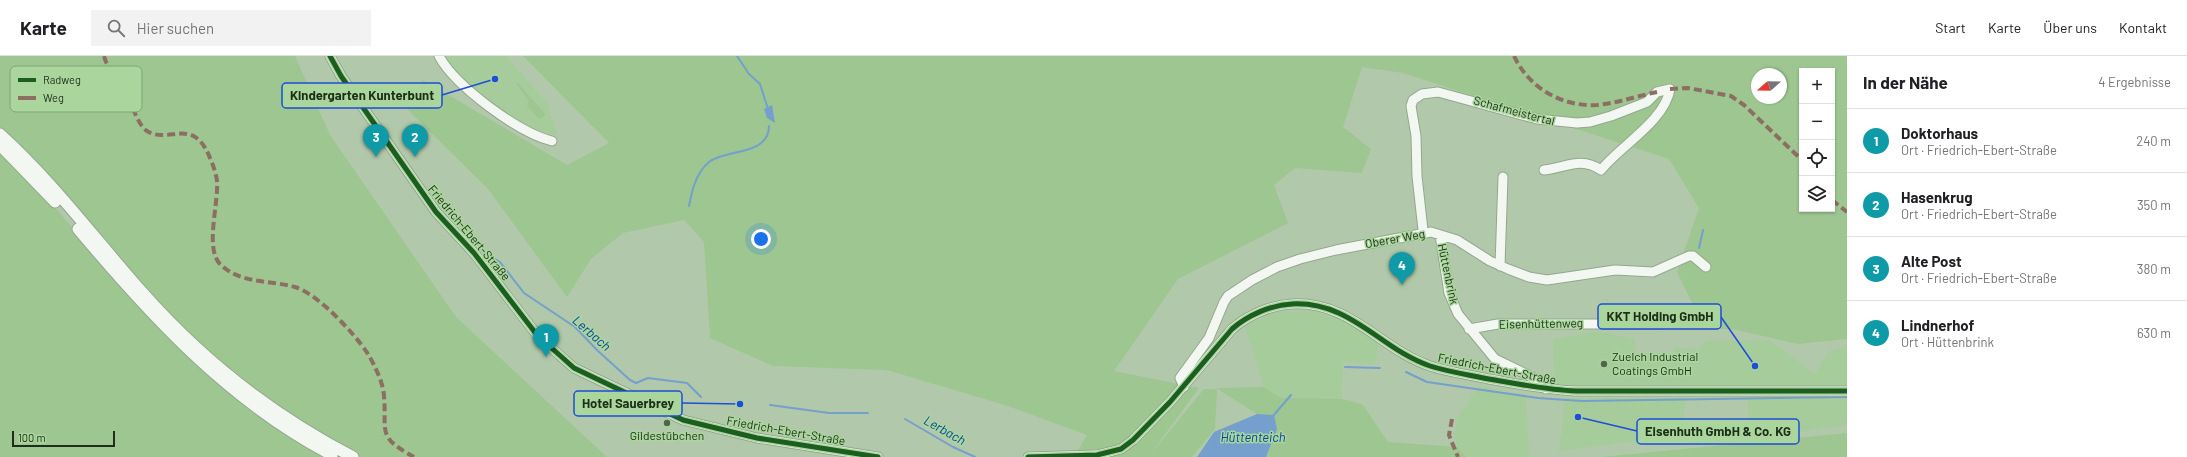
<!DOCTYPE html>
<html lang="de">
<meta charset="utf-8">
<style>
:root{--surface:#fff;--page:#f2f2f2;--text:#202124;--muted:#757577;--line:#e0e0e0;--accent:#db2777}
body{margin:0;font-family:Barlow,sans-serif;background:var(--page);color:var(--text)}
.controls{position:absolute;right:12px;top:12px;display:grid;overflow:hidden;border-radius:0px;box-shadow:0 1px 3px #0004}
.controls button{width:36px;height:36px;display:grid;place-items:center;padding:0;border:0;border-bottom:1px solid var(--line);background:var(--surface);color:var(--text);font:20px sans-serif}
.compass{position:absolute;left:1751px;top:12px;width:36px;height:36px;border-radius:50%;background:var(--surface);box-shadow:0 1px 3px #0004;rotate:250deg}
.scale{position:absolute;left:12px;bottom:10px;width:103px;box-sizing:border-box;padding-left:4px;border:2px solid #1d2f18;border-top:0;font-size:11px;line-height:14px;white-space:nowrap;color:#1d2f18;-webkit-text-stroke:3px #aad69d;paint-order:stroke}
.you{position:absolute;left:761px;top:183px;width:14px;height:14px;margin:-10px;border:3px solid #fff;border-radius:50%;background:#1a73e8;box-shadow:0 0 0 6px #1a73e833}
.badge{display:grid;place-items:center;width:26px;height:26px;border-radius:50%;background:var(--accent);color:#fff;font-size:13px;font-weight:700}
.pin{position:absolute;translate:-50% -33px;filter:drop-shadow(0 1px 2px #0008)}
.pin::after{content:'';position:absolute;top:21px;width:14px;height:12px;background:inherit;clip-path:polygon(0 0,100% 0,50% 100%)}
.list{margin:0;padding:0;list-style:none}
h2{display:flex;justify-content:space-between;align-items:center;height:52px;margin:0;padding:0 16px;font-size:17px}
h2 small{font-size:13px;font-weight:400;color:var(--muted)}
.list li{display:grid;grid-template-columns:26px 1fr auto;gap:12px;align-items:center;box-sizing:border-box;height:64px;padding:0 16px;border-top:1px solid var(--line)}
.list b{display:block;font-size:15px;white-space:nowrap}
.list p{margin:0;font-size:13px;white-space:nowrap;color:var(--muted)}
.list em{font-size:13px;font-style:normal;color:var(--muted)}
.icon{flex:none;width:22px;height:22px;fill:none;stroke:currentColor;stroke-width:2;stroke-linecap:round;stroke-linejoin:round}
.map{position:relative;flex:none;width:1847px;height:401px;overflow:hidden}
header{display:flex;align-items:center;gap:24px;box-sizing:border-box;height:56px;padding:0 20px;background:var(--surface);border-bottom:1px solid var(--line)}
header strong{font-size:19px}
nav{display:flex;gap:22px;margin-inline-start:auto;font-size:14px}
.search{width:280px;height:36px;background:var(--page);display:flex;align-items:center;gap:10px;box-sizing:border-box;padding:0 14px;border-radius:0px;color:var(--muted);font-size:15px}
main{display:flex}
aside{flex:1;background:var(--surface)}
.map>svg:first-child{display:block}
.built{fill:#a7cc9c}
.green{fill:#9dc691;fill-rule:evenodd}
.water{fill:#759fcc}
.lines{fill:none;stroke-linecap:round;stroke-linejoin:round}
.stream{stroke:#759fcc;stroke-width:2}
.minor-casing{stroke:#94a78e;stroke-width:11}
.major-casing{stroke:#94a78e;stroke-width:13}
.minor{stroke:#f3f7f2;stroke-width:9}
.major{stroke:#f3f7f2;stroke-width:11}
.quiet{stroke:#8d6e63;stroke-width:4;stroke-dasharray:8 4;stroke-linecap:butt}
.cycleway-casing{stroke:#aad69d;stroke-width:8}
.cycleway{stroke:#1b5e20;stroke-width:5}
.poi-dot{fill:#51654b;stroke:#aad69d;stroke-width:1.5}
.labels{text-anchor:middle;stroke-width:3;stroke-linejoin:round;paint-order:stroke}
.street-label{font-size:12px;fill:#1d2f18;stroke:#aad69d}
.poi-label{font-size:12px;fill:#1d2f18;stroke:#aad69d;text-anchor:start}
.water-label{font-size:13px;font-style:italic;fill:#0346a0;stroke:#aad69d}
.key{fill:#aad69d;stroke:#80a475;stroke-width:1}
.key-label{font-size:11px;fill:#1d2f18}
.leader{fill:none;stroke:#1d4ed8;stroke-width:1.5}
.callout-dot{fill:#1d4ed8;stroke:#aad69d;stroke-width:1.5}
.callout{fill:#aad69d;stroke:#1d4ed8;stroke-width:1.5}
.callout-label{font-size:13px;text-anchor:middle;font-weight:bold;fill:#1d2f18}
</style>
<header>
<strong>Karte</strong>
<div class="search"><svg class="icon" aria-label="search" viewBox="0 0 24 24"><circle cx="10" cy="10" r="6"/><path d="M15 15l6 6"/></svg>Hier suchen</div>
<nav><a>Start</a><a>Karte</a><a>Über uns</a><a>Kontakt</a></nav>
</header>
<main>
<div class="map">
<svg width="1847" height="401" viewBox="0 0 1847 401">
<rect width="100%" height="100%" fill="#b1c9aa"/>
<!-- built -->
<path class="built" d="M445 0H506L547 47 558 79 534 74 506 60 480 39 449 7Z
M1312 255 1343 264 1379 287 1375 308 1343 306 1342 343 1281 342 1264 331 1245 270 1276 256Z
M1596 275 1634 283 1636 297H1674L1675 292 1699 293 1706 285 1770 284 1815 318 1829 295 1847 290V331H1554L1553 283Z
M1479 330 1526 339 1529 401H1469L1457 391 1454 379 1458 361Z
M1847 339V369L1749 383 1748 341Z
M1565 342H1686L1681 375 1649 383 1559 395Z"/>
<!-- green -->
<path class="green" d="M0 0H295L330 79 456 261 607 401H361L329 384 253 335 193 284 0 74Z
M523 0H1847V283L1798 288 1732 273H1708L1706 267 1700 263 1677 216 1699 152 1669 103 1403 17 1362 11 1343 71 1371 93 1362 117 1295 112 1274 129 1288 167 1178 223 1114 315 1199 332 1149 400 1204 333H1217L1215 373 1192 401H1074L1087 379 1008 350 887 314 773 310 710 282 704 186 684 164 623 177 591 203 567 241 488 133 407 53 423 24 567 109 609 87ZM1802 15H1832V153H1802ZM1757 18H1781V42H1757Z
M517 26 546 59 539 63 527 50 529 45 516 27Z
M0 95C16 110 32 125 47 142 100 203 149 271 212 323 248 353 289 377 328 401H0Z
M1264 331 1281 342 1342 343 1362 348 1388 386 1457 391 1467 401H1266L1277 373 1274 360 1257 358 1216 332Z
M1847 377V401H1602Z"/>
<!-- water -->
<path class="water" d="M772 49 775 67 767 62 764 53Z
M1257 358 1274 359 1277 373 1266 401H1197L1214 376Z"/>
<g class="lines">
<!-- stream -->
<path class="stream" d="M737 0 749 18 760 28 768 53
M689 150C692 134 696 117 709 106 725 93 769 100 769 70
M1699 192 1703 174
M482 195 500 206 524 237 575 271 598 295 630 324 636 327 648 322 687 327 701 341
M1345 311 1380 312
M1406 316 1427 326 1538 342 1582 345 1847 341
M770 349 829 357H868
M1273 360 1291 339
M905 363 953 391 975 401"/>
<!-- minor casing -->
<g class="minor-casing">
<path id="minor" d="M330 0 341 20 436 156 474 197 537 279 574 312 683 364 757 382 878 401
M439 0C455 30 519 77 552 85
M1423 174 1417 120 1416 80 1411 50 1413 44 1422 38 1438 36 1537 63 1577 67 1590 66 1611 60 1647 46 1657 36 1670 33C1665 65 1620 90 1601 114 1580 100 1566 112 1544 114
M1440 179 1449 237 1458 258 1495 303 1534 322 1546 333
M1500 210 1503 121
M1469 273 1498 268H1660
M1184 331 1180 322 1209 282 1224 246 1228 240 1252 224 1277 211 1300 203 1336 194 1431 176 1457 184 1490 205 1508 213 1529 221 1547 224 1615 214 1653 216 1689 200H1693L1706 211
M1028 401 1097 399 1121 393 1133 384 1170 346 1232 273C1248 259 1271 249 1292 248 1351 245 1380 293 1430 310 1449 316 1470 319 1489 323 1518 328 1547 334 1576 335H1847"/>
</g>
<!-- major casing -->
<g class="major-casing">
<path id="major" d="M0 78C53 126 95 183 142 236 202 304 272 359 353 401
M0 89 55 146
M78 173C152 261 229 345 332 399"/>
</g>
<!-- minor -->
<use href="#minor" class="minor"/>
<!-- major -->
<use href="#major" class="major"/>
<!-- quiet -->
<path class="quiet" d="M104 0 106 6C112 15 119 24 124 33 131 44 137 69 147 75 169 89 193 59 210 102 213 109 216 117 217 125 219 147 204 194 221 209 241 228 270 224 295 231 318 238 355 278 368 298 375 310 383 326 384 340 387 377 376 380 414 401
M1514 0C1529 32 1562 51 1597 49 1618 47 1637 40 1657 36
M1670 33 1688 32 1731 40 1744 49 1802 104
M1832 144 1847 156
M1452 363 1449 379 1458 401"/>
<!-- cycleway casing -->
<g class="cycleway-casing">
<path id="cycleway" d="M330 0 341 20 436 156 474 197 537 279 574 312 683 364 757 382 878 401
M1028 401 1097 399 1121 393 1133 384 1170 346 1232 273C1248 259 1271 249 1292 248 1351 245 1380 293 1430 310 1449 316 1470 319 1489 323 1518 328 1547 334 1576 335H1847"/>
</g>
<!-- cycleway -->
<use href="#cycleway" class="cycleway"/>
</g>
<!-- markers -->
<g class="poi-dot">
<circle cx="1604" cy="308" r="4"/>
<circle cx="667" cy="367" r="4"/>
</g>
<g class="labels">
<!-- street labels -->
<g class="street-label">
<text transform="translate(1514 55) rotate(15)" y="4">Schafmeistertal</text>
<text transform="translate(469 177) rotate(50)" y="4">Friedrich-Ebert-Straße</text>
<text transform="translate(1395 183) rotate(-10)" y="4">Oberer Weg</text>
<text transform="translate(1448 218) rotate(78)" y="4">Hüttenbrink</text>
<text transform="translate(1541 268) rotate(-1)" y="4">Eisenhüttenweg</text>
<text transform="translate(1497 313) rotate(11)" y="4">Friedrich-Ebert-Straße</text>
<text transform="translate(786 375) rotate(10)" y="4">Friedrich-Ebert-Straße</text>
</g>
<!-- poi labels -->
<g class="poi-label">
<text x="1612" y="305">Zuelch Industrial<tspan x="1612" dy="14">Coatings GmbH</tspan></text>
<text x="667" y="384" text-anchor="middle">Gildestübchen</text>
</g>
<!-- water labels -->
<g class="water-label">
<text transform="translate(592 277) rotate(41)" y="5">Lerbach</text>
<text transform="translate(945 374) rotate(29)" y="5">Lerbach</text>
<text x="1253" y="386">Hüttenteich</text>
</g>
</g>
<!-- legend -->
<rect x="10" y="10" width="132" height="46" rx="6" class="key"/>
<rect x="18" y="22" width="18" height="4" fill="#1b5e20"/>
<rect x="18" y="40" width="18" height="4" fill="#8d6e63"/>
<g class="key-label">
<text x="43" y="28">Radweg</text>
<text x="43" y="46">Weg</text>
</g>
<!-- callouts -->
<path class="leader" d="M495 23L442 39M1755 310L1721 261M740 348L682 347M1578 361L1637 375"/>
<g class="callout-dot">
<circle cx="495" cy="23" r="4"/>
<circle cx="1755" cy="310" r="4"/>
<circle cx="740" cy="348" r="4"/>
<circle cx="1578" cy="361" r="4"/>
</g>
<g class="callout">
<rect x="282" y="27" width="160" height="25" rx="4"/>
<rect x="1598" y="248" width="123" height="25" rx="4"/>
<rect x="574" y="335" width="108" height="25" rx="4"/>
<rect x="1637" y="363" width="162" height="25" rx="4"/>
</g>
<g class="callout-label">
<text x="362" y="44">Kindergarten Kunterbunt</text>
<text x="1660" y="265">KKT Holding GmbH</text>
<text x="628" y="352">Hotel Sauerbrey</text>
<text x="1718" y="380">Eisenhuth GmbH &amp; Co. KG</text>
</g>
</svg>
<div class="controls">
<button>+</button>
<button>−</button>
<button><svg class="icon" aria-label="locate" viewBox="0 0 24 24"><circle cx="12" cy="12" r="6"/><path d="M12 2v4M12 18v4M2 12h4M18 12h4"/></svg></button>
<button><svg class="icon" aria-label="layers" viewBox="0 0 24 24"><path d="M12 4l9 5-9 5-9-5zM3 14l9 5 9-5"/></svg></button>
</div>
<svg class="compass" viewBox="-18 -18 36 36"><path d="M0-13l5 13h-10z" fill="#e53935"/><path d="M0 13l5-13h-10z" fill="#757577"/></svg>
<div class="scale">100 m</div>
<div class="you"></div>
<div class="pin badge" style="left:546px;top:301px;background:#0f9aa8">1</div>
<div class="pin badge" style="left:415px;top:101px;background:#0f9aa8">2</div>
<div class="pin badge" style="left:376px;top:101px;background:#0f9aa8">3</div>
<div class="pin badge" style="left:1402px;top:229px;background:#0f9aa8">4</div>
</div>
<aside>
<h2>In der Nähe<small>4 Ergebnisse</small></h2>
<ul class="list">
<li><span class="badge" style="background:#0f9aa8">1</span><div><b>Doktorhaus</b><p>Ort · Friedrich-Ebert-Straße</p></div><em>240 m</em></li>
<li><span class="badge" style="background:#0f9aa8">2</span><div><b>Hasenkrug</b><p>Ort · Friedrich-Ebert-Straße</p></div><em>350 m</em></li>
<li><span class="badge" style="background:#0f9aa8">3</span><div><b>Alte Post</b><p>Ort · Friedrich-Ebert-Straße</p></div><em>380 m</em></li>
<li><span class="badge" style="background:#0f9aa8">4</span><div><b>Lindnerhof</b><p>Ort · Hüttenbrink</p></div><em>630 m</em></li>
</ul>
</aside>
</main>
